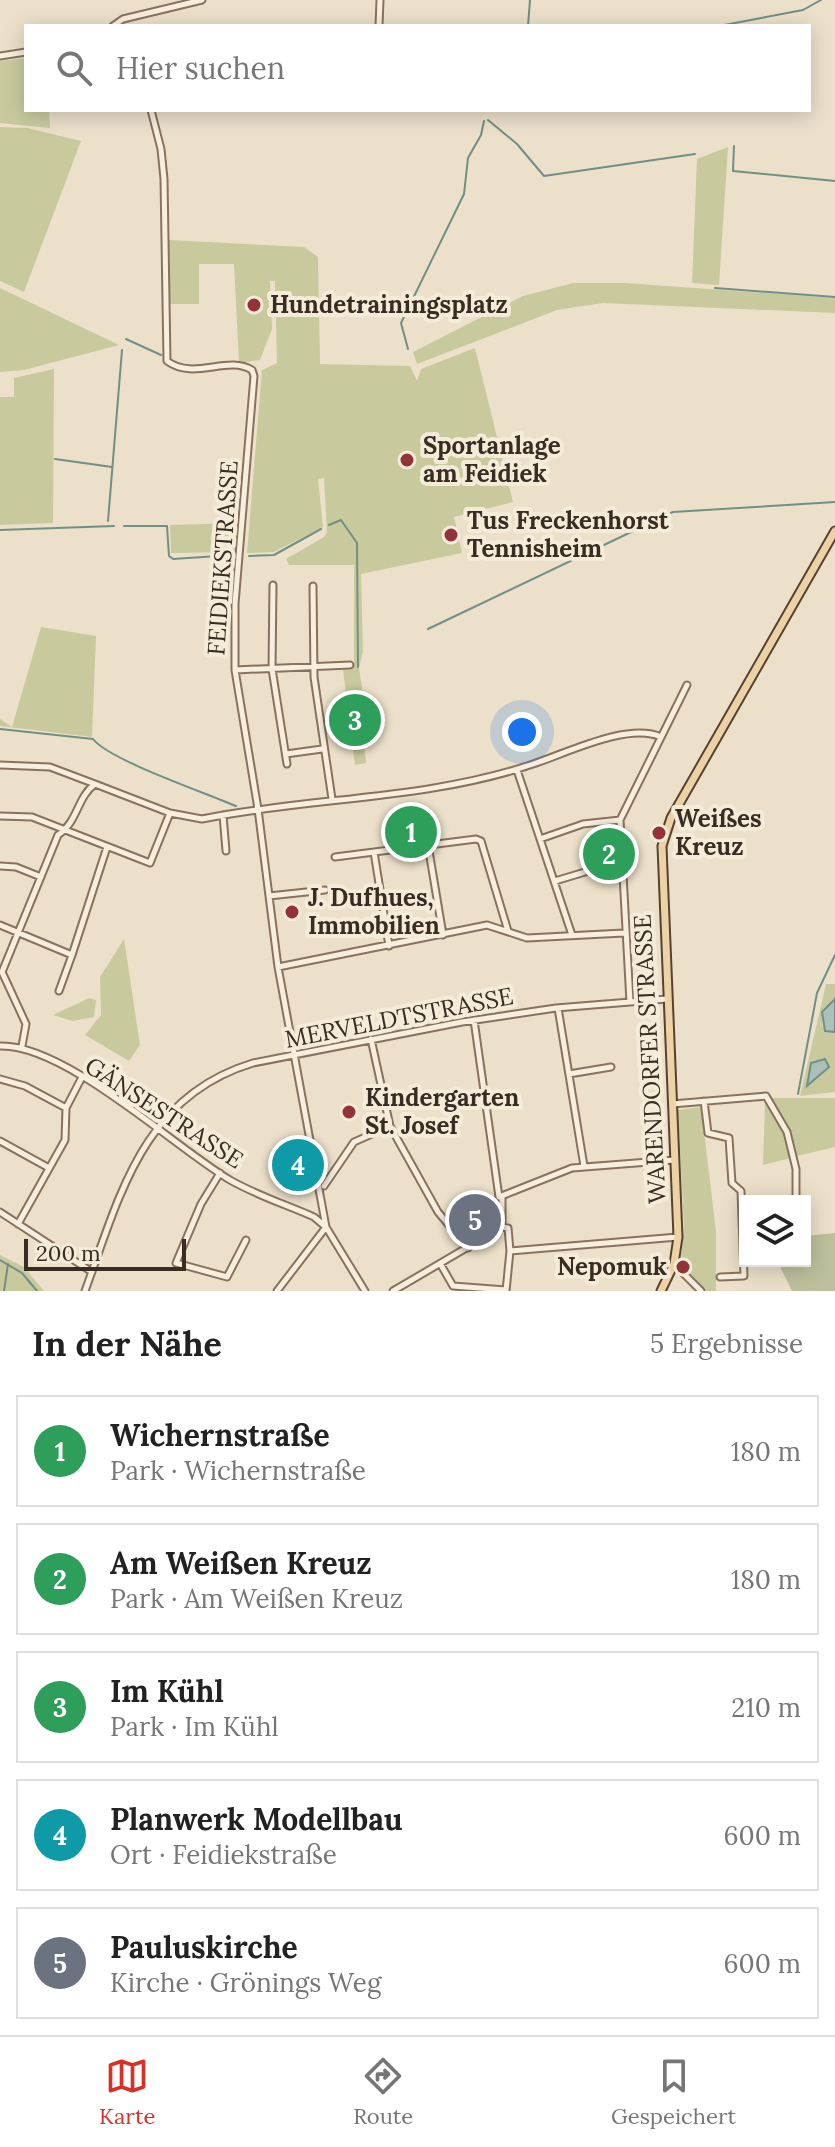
<!DOCTYPE html>
<html lang="de">
<meta charset="utf-8">
<style>
:root{--surface:#fff;--page:#f6f6f6;--text:#222;--muted:#767676;--line:#e0e0e0;--accent:#d93025}
body{margin:0;font-family:Lora,serif;background:var(--page);color:var(--text)}
.controls{position:absolute;right:24px;bottom:24px;display:grid;overflow:hidden;border-radius:0px;box-shadow:0 4px 20px #0003}
.controls button{width:72px;height:72px;display:grid;place-items:center;padding:0;border:0;border-bottom:2px solid var(--line);background:var(--surface);color:var(--text);font:40px sans-serif}
.scale{position:absolute;left:24px;bottom:20px;width:162px;box-sizing:border-box;padding-left:8px;border:4px solid #392c22;border-top:0;font-size:22px;line-height:28px;white-space:nowrap;color:#392c22;-webkit-text-stroke:6px #f4ebd9;paint-order:stroke}
.you{position:absolute;left:522px;top:732px;width:28px;height:28px;margin:-20px;border:6px solid #fff;border-radius:50%;background:#1a73e8;box-shadow:0 0 0 12px #1a73e833}
.badge{display:grid;place-items:center;width:52px;height:52px;border-radius:50%;background:var(--accent);color:#fff;font-size:26px;font-weight:700}
.pin{position:absolute;translate:-50% -50%;border:4px solid #fff;box-shadow:0 2px 8px #0006}
.list{margin:0;padding:0;list-style:none}
h2{display:flex;justify-content:space-between;align-items:center;height:104px;margin:0;padding:0 32px;font-size:34px}
h2 small{font-size:26px;font-weight:400;color:var(--muted)}
.list li{display:grid;grid-template-columns:52px 1fr auto;gap:24px;align-items:center;box-sizing:border-box;height:112px;margin:0 16px 16px;padding:0 16px;border:2px solid var(--line);border-radius:0px}
.list b{display:block;font-size:30px;white-space:nowrap}
.list p{margin:0;font-size:26px;white-space:nowrap;color:var(--muted)}
.list em{font-size:26px;font-style:normal;color:var(--muted)}
.icon{flex:none;width:44px;height:44px;fill:none;stroke:currentColor;stroke-width:2;stroke-linecap:round;stroke-linejoin:round}
.map{position:relative;flex:none;width:835px;height:1291px;overflow:hidden}
.search{position:absolute;background:var(--surface);box-shadow:0 4px 20px #0003;left:24px;right:24px;top:24px;height:88px;display:flex;align-items:center;gap:20px;box-sizing:border-box;padding:0 28px;border-radius:0px;color:var(--muted);font-size:30px}
.sheet{height:744px;background:var(--surface)}
nav{display:flex;justify-content:space-around;align-items:center;box-sizing:border-box;height:112px;border-top:2px solid var(--line);background:var(--surface);font-size:22px;color:var(--muted)}
nav a{display:grid;justify-items:center;gap:4px}
nav .on{color:var(--accent)}
.map>svg:first-child{display:block}
.green{fill:#c8ca9e}
.cemetery{fill:#bec09c}
.water{fill:#aac1b9;stroke:#718f86;stroke-width:2}
.lines{fill:none;stroke-linecap:round;stroke-linejoin:round}
.stream{stroke:#718f86;stroke-width:2}
.minor-casing{stroke:#88725f;stroke-width:9}
.major-casing{stroke:#564133;stroke-width:11}
.minor{stroke:#f7eedd;stroke-width:5}
.major{stroke:#ecd2a5;stroke-width:7}
.poi-dot{fill:#933339;stroke:#f4ebd9;stroke-width:3}
.labels{text-anchor:middle;stroke-width:8;stroke-linejoin:round;paint-order:stroke}
.poi-label{font-size:24px;font-weight:bold;fill:#392c22;stroke:#f4ebd9;text-anchor:start}
.street-label{font-size:24px;fill:#392c22;stroke:#f4ebd9}
</style>
<div class="map">
<svg width="835" height="1291" viewBox="0 0 835 1291">
<rect width="100%" height="100%" fill="#ece0ca"/>
<!-- green -->
<path class="green" d="M26 58V110H49L50 128 0 123V61Z
M0 127 27 128 81 141 24 292 0 281Z
M728 147 719 285 692 283 697 159Z
M168 240 304 247 318 257 320 364 410 366 417 381 421 369 475 348 513 502 454 517 462 553 361 574 363 652 359 668 371 745 364 746 366 763 355 765 343 670 352 669 354 663V565H289L286 559 324 537 327 532 324 478 318 479 323 527 274 552 247 553 262 370 277 363 275 281H270L272 329 260 360 239 363 234 264H199V304H170Z
M573 283H625L835 298V313L603 303 557 310 417 364 413 352 523 296Z
M0 288 119 345 24 370 0 372Z
M54 369 53 523 0 525V397H14V378Z
M235 523 236 552 171 553 170 525Z
M41 627 96 636 92 737 0 726V719L12 727Z
M416 820 419 842 407 844 404 822Z
M617 840 616 862 605 866 599 846Z
M124 939 140 1045 129 1061 85 1035 101 1015 100 977Z
M826 984H835V999L822 1012V1026L835 1032V1092L800 1096Z
M89 998 96 1000 94 1017 72 1021 53 1015Z
M769 1098H835V1147L797 1156 789 1130Z
M765 1103 785 1134 791 1158 763 1165Z
M701 1107 716 1231V1291H705L681 1263 684 1225 678 1110Z
M0 1255 24 1267 44 1291H0Z"/>
<!-- cemetery -->
<path class="cemetery" d="M835 1233V1291H792L781 1269 780 1261H805V1236Z"/>
<!-- water -->
<path class="water" d="M835 999V1032L825 1031 822 1012Z
M825 1059 829 1067 807 1086 811 1063Z"/>
<g class="lines">
<!-- stream -->
<path class="stream" d="M528 26 530 0
M719 26 803 10 821 0
M488 120 517 144 544 176 695 154
M734 146 733 171 835 181
M715 288 835 297
M126 339 161 355
M408 349 401 323 464 194 468 158 481 135 484 121
M55 459 112 467
M108 521 122 350
M329 525 341 520 357 543 358 667
M124 526H167L169 556 173 559 233 555
M0 530 114 526
M249 556 274 555 321 529
M428 629 673 512 835 502
M0 729 93 739C109 760 206 793 236 806
M798 1094 817 993 835 955
M0 1260 22 1273 37 1291
M4 1291 8 1264"/>
<!-- minor casing -->
<g class="minor-casing">
<path id="minor" d="M113 26 123 19 202 0
M379 26 380 0
M0 56 26 52
M151 110 161 149 164 179 167 361C194 381 227 355 252 370L254 376 235 604V670L258 809 278 967 326 1227 277 1291
M273 585 272 669 287 764
M313 586 314 677 332 799
M235 670 350 665
M286 754 322 749
M0 765 50 767 95 784
M517 770 572 935
M223 815 226 851
M0 816 32 817 150 863 170 813
M540 839 583 824 620 820
M428 845 443 935
M374 852 389 946
M335 857 476 839 481 841 508 931
M0 866 16 867 41 877
M555 881 585 872
M269 896 325 890
M0 925 72 955 107 847
M278 967 487 925 527 938 624 933
M59 991 72 955
M630 1002 620 820 687 685
M558 1008 584 1166
M474 1020 499 1197 572 1168 674 1160
M371 1039 390 1126 438 1212 468 1248
M0 1046C65 1044 173 1146 230 1180 256 1195 287 1205 314 1217L326 1227 365 1291
M22 1046 26 1024 2 972 58 835C78 822 77 797 95 784L170 813 202 819C311 797 428 800 533 764 567 753 628 722 661 737
M569 1074 611 1067
M0 1079 25 1086 66 1108
M704 1101 708 1133 729 1138 732 1183 741 1191 744 1276 720 1277
M672 1104 766 1096 787 1132 796 1169V1201
M0 1141 49 1168
M220 1173 201 1204 176 1263 227 1277 246 1240
M324 1186 354 1142 390 1126
M502 1198V1227
M0 1212 92 1272
M18 1224 65 1140 66 1108 81 1079
M510 1251 678 1237
M674 1264 701 1291
M441 1265 453 1286 506 1290
M85 1291C120 1195 143 1096 253 1063L462 1022 556 1008 667 999
M393 1291 502 1227 508 1228 510 1251 506 1291"/>
</g>
<!-- major casing -->
<g class="major-casing">
<path id="major" d="M661 1291 674 1264 678 1237 662 846 671 818 835 531"/>
</g>
<!-- minor -->
<use href="#minor" class="minor"/>
<!-- major -->
<use href="#major" class="major"/>
</g>
<!-- markers -->
<g class="poi-dot">
<circle cx="254" cy="305" r="8"/>
<circle cx="407" cy="460" r="8"/>
<circle cx="451" cy="535" r="8"/>
<circle cx="659" cy="833" r="8"/>
<circle cx="292" cy="912" r="8"/>
<circle cx="349" cy="1112" r="8"/>
<circle cx="683" cy="1267" r="8"/>
</g>
<g class="labels">
<!-- poi labels -->
<g class="poi-label">
<text x="270" y="313">Hundetrainingsplatz</text>
<text x="423" y="454">Sportanlage<tspan x="423" dy="28">am Feidiek</tspan></text>
<text x="467" y="529">Tus Freckenhorst<tspan x="467" dy="28">Tennisheim</tspan></text>
<text x="675" y="827">Weißes<tspan x="675" dy="28">Kreuz</tspan></text>
<text x="308" y="906">J. Dufhues,<tspan x="308" dy="28">Immobilien</tspan></text>
<text x="365" y="1106">Kindergarten<tspan x="365" dy="28">St. Josef</tspan></text>
<text x="667" y="1275" text-anchor="end">Nepomuk</text>
</g>
<!-- street labels -->
<g class="street-label">
<text transform="translate(223 558) rotate(-86)" y="8">FEIDIEKSTRASSE</text>
<text transform="translate(399 1018) rotate(-11)" y="8">MERVELDTSTRASSE</text>
<text transform="translate(650 1059) rotate(-93)" y="8">WARENDORFER STRASSE</text>
<text transform="translate(164 1113) rotate(33)" y="8">GÄNSESTRASSE</text>
</g>
</g>
</svg>
<div class="controls">
<button><svg class="icon" aria-label="layers" viewBox="0 0 24 24"><path d="M12 4l9 5-9 5-9-5zM3 14l9 5 9-5"/></svg></button>
</div>
<div class="scale">200 m</div>
<div class="you"></div>
<div class="pin badge" style="left:411px;top:832px;background:#2e9e5b">1</div>
<div class="pin badge" style="left:609px;top:854px;background:#2e9e5b">2</div>
<div class="pin badge" style="left:355px;top:720px;background:#2e9e5b">3</div>
<div class="pin badge" style="left:298px;top:1165px;background:#0f9aa8">4</div>
<div class="pin badge" style="left:475px;top:1220px;background:#6b7280">5</div>
<div class="search"><svg class="icon" aria-label="search" viewBox="0 0 24 24"><circle cx="10" cy="10" r="6"/><path d="M15 15l6 6"/></svg>Hier suchen</div>
</div>
<section class="sheet">
<h2>In der Nähe<small>5 Ergebnisse</small></h2>
<ul class="list">
<li><span class="badge" style="background:#2e9e5b">1</span><div><b>Wichernstraße</b><p>Park · Wichernstraße</p></div><em>180 m</em></li>
<li><span class="badge" style="background:#2e9e5b">2</span><div><b>Am Weißen Kreuz</b><p>Park · Am Weißen Kreuz</p></div><em>180 m</em></li>
<li><span class="badge" style="background:#2e9e5b">3</span><div><b>Im Kühl</b><p>Park · Im Kühl</p></div><em>210 m</em></li>
<li><span class="badge" style="background:#0f9aa8">4</span><div><b>Planwerk Modellbau</b><p>Ort · Feidiekstraße</p></div><em>600 m</em></li>
<li><span class="badge" style="background:#6b7280">5</span><div><b>Pauluskirche</b><p>Kirche · Grönings Weg</p></div><em>600 m</em></li>
</ul>
</section>
<nav>
<a class="on"><svg class="icon" aria-label="map" viewBox="0 0 24 24"><path d="M3 6l6-2 6 2 6-2v14l-6 2-6-2-6 2zM9 4v14M15 6v14"/></svg>Karte</a>
<a><svg class="icon" aria-label="directions" viewBox="0 0 24 24"><path d="M12 3l9 9-9 9-9-9zM9 14v-3h6M13 9l2 2-2 2"/></svg>Route</a>
<a><svg class="icon" aria-label="saved" viewBox="0 0 24 24"><path d="M7 4h10v16l-5-4-5 4z"/></svg>Gespeichert</a>
</nav>
